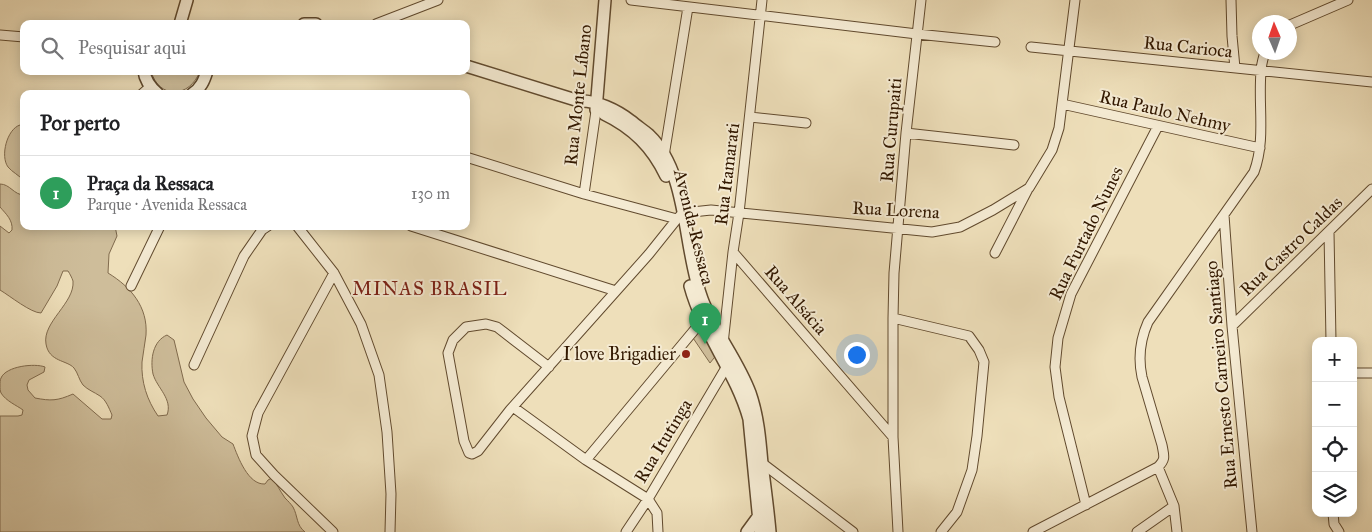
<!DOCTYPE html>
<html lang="pt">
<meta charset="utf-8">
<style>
:root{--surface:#fff;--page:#f6f6f6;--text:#202124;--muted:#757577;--line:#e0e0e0;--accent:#7c3aed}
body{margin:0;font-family:"IM FELL Great Primer",serif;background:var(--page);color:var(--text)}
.controls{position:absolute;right:15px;bottom:15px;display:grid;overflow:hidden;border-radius:10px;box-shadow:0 2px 12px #0003}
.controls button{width:45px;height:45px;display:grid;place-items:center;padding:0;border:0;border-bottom:1px solid var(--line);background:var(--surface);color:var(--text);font:25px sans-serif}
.compass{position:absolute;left:1252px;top:15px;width:45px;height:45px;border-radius:50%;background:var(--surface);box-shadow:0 2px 12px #0003;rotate:358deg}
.you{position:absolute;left:856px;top:354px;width:18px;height:18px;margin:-12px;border:4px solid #fff;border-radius:50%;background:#1a73e8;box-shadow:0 0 0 8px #1a73e833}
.badge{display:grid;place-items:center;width:32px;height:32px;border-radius:50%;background:var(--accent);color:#fff;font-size:16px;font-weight:700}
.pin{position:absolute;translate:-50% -41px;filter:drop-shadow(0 1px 2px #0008)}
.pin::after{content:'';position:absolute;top:26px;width:18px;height:15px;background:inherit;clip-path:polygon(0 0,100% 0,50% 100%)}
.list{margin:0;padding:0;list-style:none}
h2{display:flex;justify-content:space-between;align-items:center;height:65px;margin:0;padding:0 20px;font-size:21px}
h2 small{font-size:16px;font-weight:400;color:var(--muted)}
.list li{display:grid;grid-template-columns:32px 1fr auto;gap:15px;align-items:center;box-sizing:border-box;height:75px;padding:0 20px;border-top:1px solid var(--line)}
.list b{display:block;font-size:19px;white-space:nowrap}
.list p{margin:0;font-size:16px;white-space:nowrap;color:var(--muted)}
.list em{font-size:16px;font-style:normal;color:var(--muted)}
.icon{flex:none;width:28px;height:28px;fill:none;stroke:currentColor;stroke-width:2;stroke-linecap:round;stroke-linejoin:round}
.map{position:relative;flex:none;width:1372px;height:532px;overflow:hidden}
.search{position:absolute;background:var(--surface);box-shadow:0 2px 12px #0003;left:20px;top:20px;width:450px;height:55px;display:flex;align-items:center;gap:12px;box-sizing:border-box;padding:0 18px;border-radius:10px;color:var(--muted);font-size:19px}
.panel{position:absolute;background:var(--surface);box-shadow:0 2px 12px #0003;left:20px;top:90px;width:450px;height:140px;border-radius:10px}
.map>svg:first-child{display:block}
.green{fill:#cebd9a;stroke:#806a4d}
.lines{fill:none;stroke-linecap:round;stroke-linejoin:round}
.minor-casing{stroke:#614a2e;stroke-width:11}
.tertiary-casing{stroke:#614a2e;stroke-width:14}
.minor{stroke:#f4ead2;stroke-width:9}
.tertiary{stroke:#f4ead2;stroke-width:11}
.poi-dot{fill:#8f2418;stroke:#f4ead2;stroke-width:2}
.labels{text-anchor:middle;stroke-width:4;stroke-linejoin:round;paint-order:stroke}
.street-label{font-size:18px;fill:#321800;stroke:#f4ead2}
.poi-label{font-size:18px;fill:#321800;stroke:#f4ead2;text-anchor:end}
.neighbourhood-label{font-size:19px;letter-spacing:1px;fill:#7a1f14;stroke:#f4ead2}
</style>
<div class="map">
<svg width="1372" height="532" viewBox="0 0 1372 532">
<rect width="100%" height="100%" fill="#eedfba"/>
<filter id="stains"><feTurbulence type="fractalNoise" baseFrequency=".004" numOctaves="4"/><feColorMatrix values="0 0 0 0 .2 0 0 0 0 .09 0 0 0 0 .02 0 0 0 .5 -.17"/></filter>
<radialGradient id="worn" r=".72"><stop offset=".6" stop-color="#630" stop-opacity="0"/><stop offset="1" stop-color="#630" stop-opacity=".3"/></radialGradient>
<!-- green -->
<path class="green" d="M151 71H200C190 98 159 100 151 71Z
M20 125H24V181C19 175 12 172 8 167 0 156 7 129 20 125Z
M0 184C10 184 14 195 24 195V226H115L117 236 109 254 108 273C131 287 148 307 146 335 145 344 143 353 142 362 141 382 147 400 158 416L167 415C173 399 157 388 153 374 150 359 153 341 167 335L174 340 184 382 193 399 206 418 222 437 233 444C238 457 248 485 265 484L268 480 272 478C277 484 280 491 285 498 288 501 291 504 293 507 298 516 296 525 305 532H0V416H18L22 415 23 410C16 405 6 401 1 393 0 390 0 389 0 385 0 383 0 380 1 378 6 366 35 363 45 367L44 372 29 380 27 385 28 390 35 398C51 401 57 401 73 394L102 419H111L112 415C109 408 106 400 100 396 94 392 88 390 83 385 79 380 78 373 74 368 67 360 49 362 46 344 42 322 75 303 73 281 72 278 70 274 68 271H63L57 286 41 313C31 313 10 296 0 290V226L9 233 12 230C13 220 6 214 0 207Z
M700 322 718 353 710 363 691 335Z"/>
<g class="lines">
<!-- minor casing -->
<g class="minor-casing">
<path id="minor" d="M631 0 917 34 995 42
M1231 0 1232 36 1235 68
M376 24 438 0
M1290 25 1348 0
M0 35 24 37
M1031 47 1372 82
M142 94 150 87
M1062 104 1260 148
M750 117 806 123
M906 133 1014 145
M664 156 688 7
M466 157 584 194 677 219
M584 194 596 111
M1224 215 1232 326 1252 532
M297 226 334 273 361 324 379 375 387 432 391 494 390 532
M411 226 616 291
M1329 232 1331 341
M733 252 893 437
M995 253 1028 189
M131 286 160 226
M893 318 969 336 979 350 984 362 977 436 972 470 957 512 941 532
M1232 326 1372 189
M723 344 733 252 739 213 762 0
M194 365 244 256 262 230 268 226
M549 367 497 327 486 324 466 327 453 340 448 353 464 441 469 453 472 454 478 451 510 410 649 254 677 219 683 213 711 210 932 232 960 227 993 210 1029 188 1052 150 1059 128 1075 0
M1353 373H1372
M513 407 586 460 648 499 657 513 658 532
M586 460 706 316
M758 463H762L853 532
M1158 467 1174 506 1177 532
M1086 505 1059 397 1055 367 1058 338 1071 294 1158 126
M1333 513 1334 524 1339 532
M333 532 274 475 256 455 252 436 258 413 334 273
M626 532 648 499 727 366
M898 532 893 437V318L894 273 906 133 921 0
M1033 532 1158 467C1166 459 1164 456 1162 445L1142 377C1138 358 1140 340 1148 322L1254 172C1266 140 1258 105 1261 72 1261 65 1263 59 1265 52
M1137 532 1174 506"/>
</g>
<!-- tertiary casing -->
<g class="tertiary-casing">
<path id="tertiary" d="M180 24 187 0
M304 24H316
M466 66 579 101C596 100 617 110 631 121 637 126 643 130 649 135 689 173 683 249 702 299 714 332 738 360 750 393 758 416 760 440 762 464 765 487 768 509 770 532
M144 71C145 81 151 88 158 94
M192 94C201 88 204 81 207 71
M596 110 605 0
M604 114C633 128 652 147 666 176
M690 286C703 334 736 372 749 419L760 532
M747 532 758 517H762"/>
</g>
<!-- minor -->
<use href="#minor" class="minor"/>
<!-- tertiary -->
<use href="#tertiary" class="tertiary"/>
</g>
<!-- markers -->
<circle class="poi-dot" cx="686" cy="354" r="5"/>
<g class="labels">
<!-- street labels -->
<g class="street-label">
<text transform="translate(1188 47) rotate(6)" y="6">Rua Carioca</text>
<text transform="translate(578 95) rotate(-84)" y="6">Rua Monte Líbano</text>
<text transform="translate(1165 111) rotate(13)" y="6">Rua Paulo Nehmy</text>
<text transform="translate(891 130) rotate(-85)" y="6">Rua Curupaiti</text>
<text transform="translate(727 174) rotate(-83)" y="6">Rua Itamarati</text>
<text transform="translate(896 210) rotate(3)" y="6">Rua Lorena</text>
<text transform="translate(694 227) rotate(76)" y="6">Avenida Ressaca</text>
<text transform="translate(1086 233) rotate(-64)" y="6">Rua Furtado Nunes</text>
<text transform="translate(1291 246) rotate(-44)" y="6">Rua Castro Caldas</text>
<text transform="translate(796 300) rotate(49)" y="6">Rua Alsácia</text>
<text transform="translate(1221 375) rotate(-95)" y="6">Rua Ernesto Carneiro Santiago</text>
<text transform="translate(663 441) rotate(-59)" y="6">Rua Itutinga</text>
</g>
<!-- poi labels -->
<g class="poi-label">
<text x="676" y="360">I love Brigadier</text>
</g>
<!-- neighbourhood labels -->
<g class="neighbourhood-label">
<text x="430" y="295">MINAS BRASIL</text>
</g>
</g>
<rect width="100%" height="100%" filter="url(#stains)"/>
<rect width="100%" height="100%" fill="url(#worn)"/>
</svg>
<div class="controls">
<button>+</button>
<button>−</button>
<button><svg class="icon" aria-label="locate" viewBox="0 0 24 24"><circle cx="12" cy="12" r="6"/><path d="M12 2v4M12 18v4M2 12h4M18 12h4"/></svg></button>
<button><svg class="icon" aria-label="layers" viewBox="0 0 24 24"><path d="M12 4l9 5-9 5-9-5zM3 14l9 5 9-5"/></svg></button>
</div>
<svg class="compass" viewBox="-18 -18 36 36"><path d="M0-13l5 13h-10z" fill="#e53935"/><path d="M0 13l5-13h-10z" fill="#757577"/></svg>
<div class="you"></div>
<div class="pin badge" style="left:705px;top:344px;background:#2e9e5b">1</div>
<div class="search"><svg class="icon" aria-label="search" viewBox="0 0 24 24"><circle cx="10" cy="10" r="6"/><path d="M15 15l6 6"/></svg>Pesquisar aqui</div>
<section class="panel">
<h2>Por perto<small></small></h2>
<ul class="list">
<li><span class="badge" style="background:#2e9e5b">1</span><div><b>Praça da Ressaca</b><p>Parque · Avenida Ressaca</p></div><em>130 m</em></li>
</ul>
</section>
</div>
